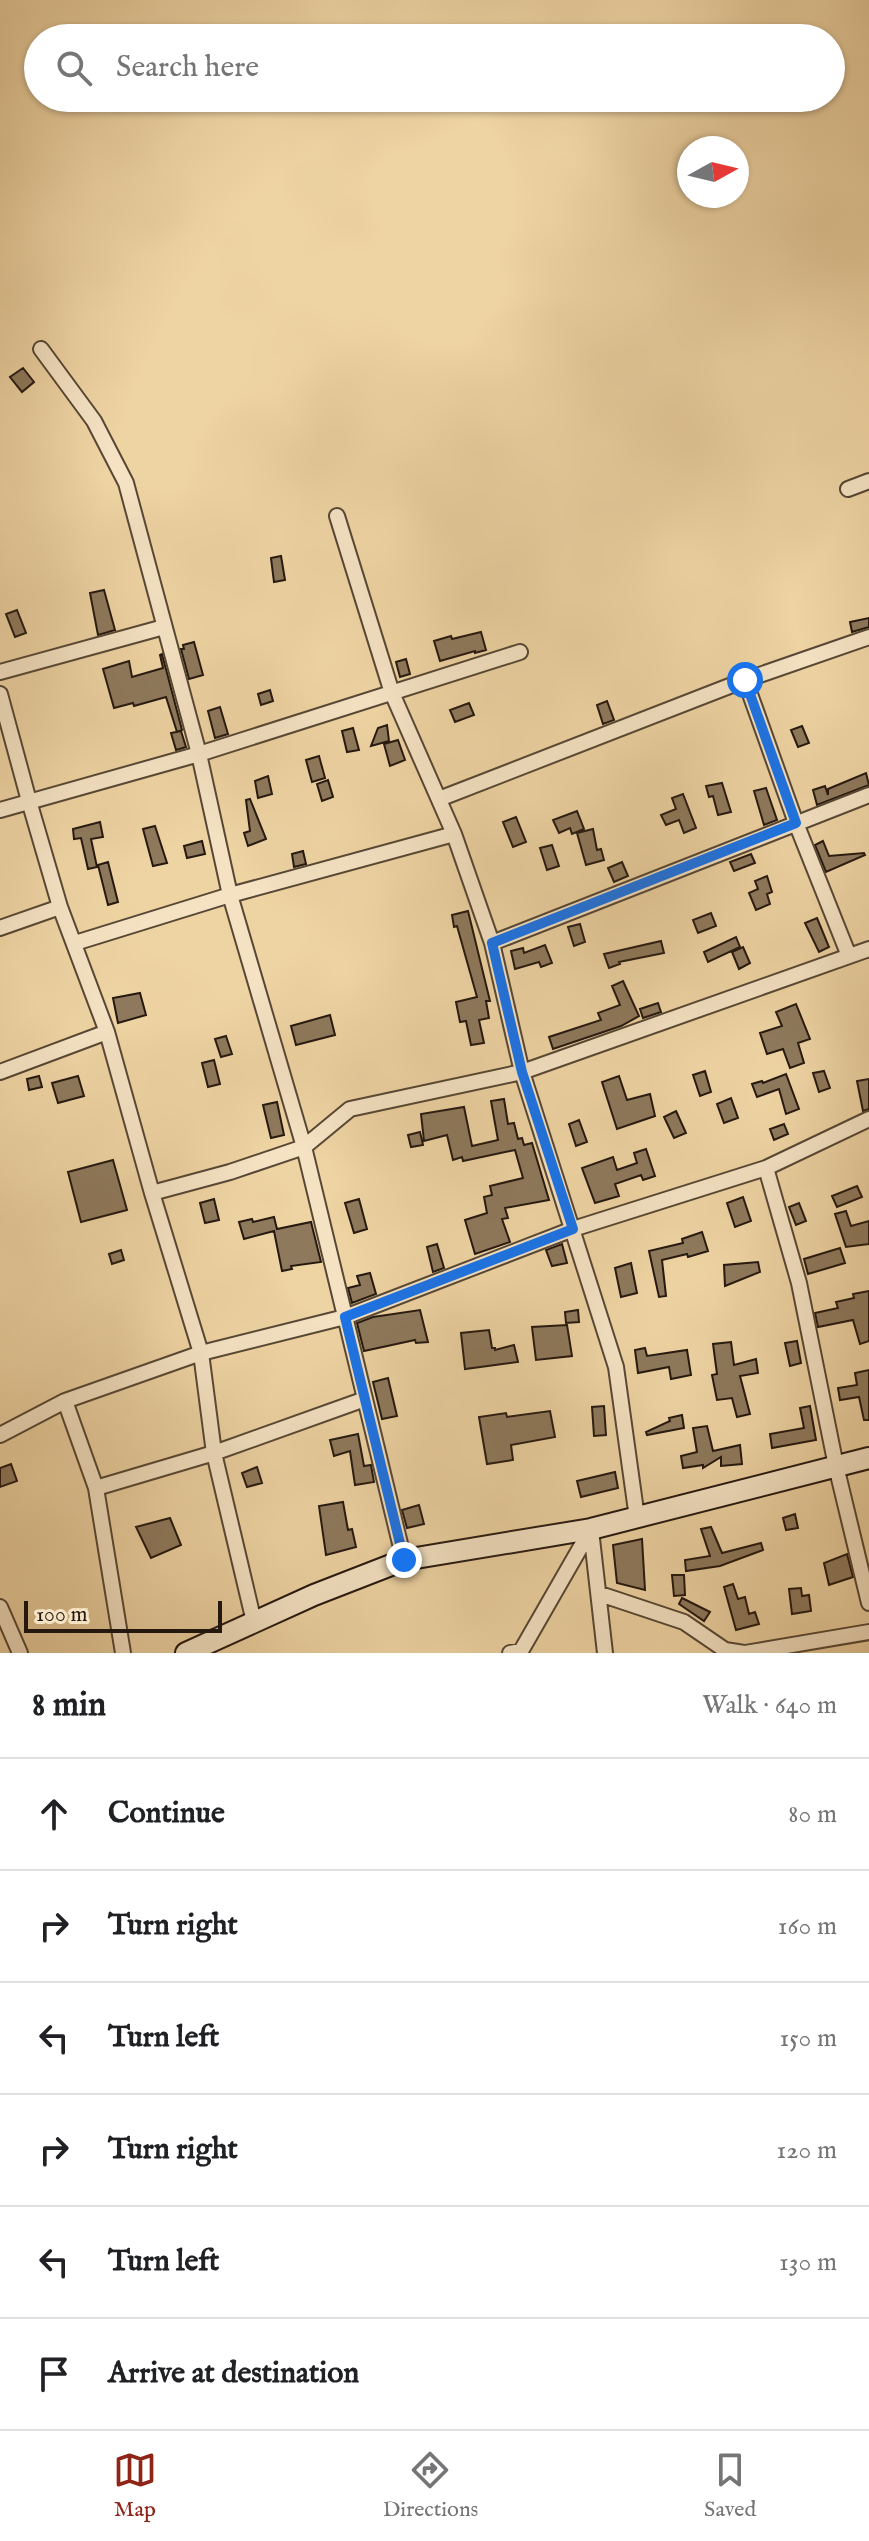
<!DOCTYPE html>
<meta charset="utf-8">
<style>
:root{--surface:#fff;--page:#f2f2f2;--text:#202124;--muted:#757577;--line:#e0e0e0;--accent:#8f2418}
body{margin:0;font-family:"IM FELL English",serif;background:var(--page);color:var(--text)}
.compass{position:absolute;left:677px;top:136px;width:72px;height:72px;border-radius:50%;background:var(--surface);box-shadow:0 2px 6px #0004;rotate:82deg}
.scale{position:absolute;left:24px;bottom:20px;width:198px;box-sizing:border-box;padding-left:8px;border:4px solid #25180f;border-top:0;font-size:22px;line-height:28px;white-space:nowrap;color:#25180f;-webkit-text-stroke:6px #f4e2c3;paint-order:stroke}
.stop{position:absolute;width:24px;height:24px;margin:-18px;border:6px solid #1a73e8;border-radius:50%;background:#fff}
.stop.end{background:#1a73e8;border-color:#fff;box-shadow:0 2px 8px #0008}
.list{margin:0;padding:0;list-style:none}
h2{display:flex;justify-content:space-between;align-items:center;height:104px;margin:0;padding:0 32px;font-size:34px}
h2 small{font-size:26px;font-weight:400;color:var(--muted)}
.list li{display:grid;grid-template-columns:52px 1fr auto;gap:24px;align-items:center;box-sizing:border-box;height:112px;padding:0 32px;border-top:2px solid var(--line)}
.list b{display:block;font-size:30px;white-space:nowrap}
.list em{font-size:26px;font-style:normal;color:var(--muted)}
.icon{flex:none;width:44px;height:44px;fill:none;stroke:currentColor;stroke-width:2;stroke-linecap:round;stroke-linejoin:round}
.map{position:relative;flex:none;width:869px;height:1653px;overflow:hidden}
.search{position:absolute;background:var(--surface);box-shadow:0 2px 6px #0004;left:24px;right:24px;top:24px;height:88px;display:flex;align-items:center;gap:20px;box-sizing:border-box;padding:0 28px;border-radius:44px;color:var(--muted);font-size:30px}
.sheet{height:776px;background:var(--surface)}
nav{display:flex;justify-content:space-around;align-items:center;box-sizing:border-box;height:112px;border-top:2px solid var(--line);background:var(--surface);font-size:22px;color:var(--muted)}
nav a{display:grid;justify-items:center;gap:4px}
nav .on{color:var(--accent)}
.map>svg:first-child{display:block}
.building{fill:#8e795c;stroke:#25180f;stroke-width:2}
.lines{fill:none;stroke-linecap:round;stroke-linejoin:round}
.street-casing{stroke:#574734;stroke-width:18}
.secondary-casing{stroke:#25180f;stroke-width:24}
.street{stroke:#f4e2c3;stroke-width:14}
.secondary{stroke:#f4e2c3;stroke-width:20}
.route{stroke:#1a73e8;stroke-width:10}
</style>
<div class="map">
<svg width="869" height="1653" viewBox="0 0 869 1653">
<rect width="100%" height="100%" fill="#eed3a3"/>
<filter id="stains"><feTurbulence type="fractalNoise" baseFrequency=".0025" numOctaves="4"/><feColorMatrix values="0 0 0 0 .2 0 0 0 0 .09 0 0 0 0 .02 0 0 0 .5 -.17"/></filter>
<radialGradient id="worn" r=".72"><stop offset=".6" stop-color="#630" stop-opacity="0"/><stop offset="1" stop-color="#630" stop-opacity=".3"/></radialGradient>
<!-- building -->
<path class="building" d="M23 368 34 382 22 392 10 377Z
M281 556 285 580 274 582 271 558Z
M104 590 115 630 98 635 90 593Z
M17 610 26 633 15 637 6 614Z
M869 618V627L852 632 850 622Z
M481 632 486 650 475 653V651L440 661 434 641 451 636 452 639Z
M194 642 203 675 189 679 181 649H184L183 645Z
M162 654 182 730 177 732 166 697 134 706 133 703 114 708 103 669 129 661 132 677 163 668 160 655Z
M406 659 410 674 400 677 396 662Z
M270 690 273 701 261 705 258 694Z
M607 701 614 720 603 724 597 705Z
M469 703 474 715 455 722 450 710Z
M220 707 228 734 215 738 208 711Z
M387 725 389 741 371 746 378 728Z
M802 726 809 743 798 747 791 730Z
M353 728 359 750 347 752 342 731Z
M181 731 186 747 176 750 171 733Z
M398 740 405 760 390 766 384 744Z
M319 756 325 778 312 782 306 760Z
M866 773 869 785 817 805 813 790 825 786 828 795V789Z
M268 776 272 794 258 798 255 781Z
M328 780 333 797 322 801 317 784Z
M722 783 731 812 718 815 713 796 709 797 706 786Z
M766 788 777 820 764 825 754 791Z
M683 794 696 828 684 833 679 820 666 825 661 815 676 809 672 798Z
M250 799 266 839 248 846 244 833 250 831 246 800Z
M577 811 584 829 572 834 570 828 559 833 553 820Z
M516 817 526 842 513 847 503 822Z
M100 822 103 837 91 839 97 867 88 869 81 838 74 839 73 829Z
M155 826 167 863 153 866 143 829Z
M593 829 597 850 601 849 604 860 586 865 577 833Z
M202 841 205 854 187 858 184 846Z
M823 841 829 856 864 853 865 855 826 872 815 845Z
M552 845 559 866 547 870 540 848Z
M303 851 306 864 294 867 292 854Z
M751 854 755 863 734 871 730 862Z
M108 862 118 902 108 905 98 865Z
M622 862 628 876 614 882 608 868Z
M767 876 772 892 767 894 770 904 756 910 749 893 758 889 755 881Z
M468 911 490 1001H486L489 1018 479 1020 484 1043 471 1045 466 1021 460 1022 456 1002 477 997 457 926 454 927 452 915Z
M711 913 716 926 698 933 693 920Z
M817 918 829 947 819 952 805 923Z
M580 924 585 942 574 946 568 927Z
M736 937 740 947 708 962 704 952Z
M661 941 664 953 619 962 620 964 609 968 604 954Z
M545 945 552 963 541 967 539 962 515 969 511 951 523 948 524 953Z
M743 947 750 963 739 969 732 952Z
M623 981 639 1016 621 1026 553 1049 549 1037 601 1020 598 1013 620 1005 612 986Z
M140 993 146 1015 118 1023 113 998Z
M658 1003 661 1012 643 1018 640 1009Z
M796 1004 810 1039 798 1043 804 1063 790 1068 783 1049 767 1054 760 1033 782 1026 776 1012Z
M330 1015 335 1035 296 1045 291 1026Z
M226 1036 232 1054 221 1057 215 1039Z
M214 1060 220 1084 208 1087 202 1063Z
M705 1071 711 1092 700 1096 693 1075Z
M824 1071 830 1088 819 1092 813 1073Z
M786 1074 799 1109 786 1114 779 1089 757 1097 752 1084 762 1081 763 1083Z
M39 1076 42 1087 29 1090 27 1079Z
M78 1076 84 1096 58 1103 52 1083Z
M619 1076 627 1100 650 1094 655 1116 617 1129 602 1082Z
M869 1079V1109L863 1111 857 1081Z
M731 1098 738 1118 724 1123 717 1104Z
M504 1099 508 1124 514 1123 518 1139 522 1138 524 1145 532 1143 549 1200 505 1208 508 1218 502 1219 510 1242 475 1254 465 1220 487 1213 484 1197 492 1195 490 1186 523 1178 515 1150 463 1161 462 1157 453 1160 447 1135 424 1141 421 1114 464 1107 472 1146 498 1140 491 1101Z
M277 1102 284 1135 271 1138 263 1105Z
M676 1111 686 1133 674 1138 664 1117Z
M579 1120 587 1142 576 1146 569 1124Z
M784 1124 788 1134 774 1140 770 1129Z
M420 1132 423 1145 411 1147 408 1135Z
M646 1149 655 1176 643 1180 641 1175 615 1184 619 1196 595 1203 582 1168 613 1157 617 1170 637 1163 634 1153Z
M113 1160 127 1210 81 1222 68 1172Z
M857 1186 862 1197 837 1207 832 1196Z
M743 1197 751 1221 735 1227 727 1203Z
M214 1199 219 1220 205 1223 200 1203Z
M359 1199 367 1229 354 1233 345 1203Z
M799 1203 806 1221 796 1225 789 1207Z
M846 1211 851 1226 869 1221V1244L846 1247 835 1214Z
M274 1217 277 1229 311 1222 321 1262 291 1266 292 1269 282 1271 274 1231 244 1239 239 1222 252 1219 253 1222Z
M702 1232 708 1251 688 1257 687 1254 662 1260 666 1296 659 1297 649 1251 683 1243 682 1239Z
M437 1244 444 1268 433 1272 427 1247Z
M562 1244 567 1263 552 1266 546 1250Z
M840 1248 845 1263 808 1274 804 1259Z
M121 1250 124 1260 112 1264 109 1254Z
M758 1262 760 1272 725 1286 724 1265Z
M631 1263 637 1293 621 1297 615 1268Z
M370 1273 376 1294 352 1303 348 1288 360 1285 357 1276Z
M869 1291V1341L860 1344 853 1320 818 1327 815 1313 838 1308 836 1302 854 1298 853 1294Z
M420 1310 428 1342 416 1343 415 1340 364 1351 357 1323 373 1317Z
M578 1310 579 1322 566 1323 565 1312Z
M567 1325 572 1356 536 1360 532 1327Z
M489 1330 492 1348H495V1350L514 1345 518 1362 465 1369 461 1333Z
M797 1341 801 1363 790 1366 785 1343Z
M731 1342 734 1365 756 1359 758 1373 740 1376 750 1414 737 1417 732 1398 717 1400 712 1375 717 1374 713 1344Z
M645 1348 647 1356 687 1350 691 1375 671 1379 669 1367 638 1373 635 1350Z
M869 1370V1420H864L859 1397 840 1400 838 1388 857 1385 855 1373Z
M388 1378 397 1416 382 1419 373 1382Z
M604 1406 606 1435 594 1436 592 1407Z
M810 1406 816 1440 772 1448 770 1434 804 1428 800 1408Z
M550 1411 555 1437 511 1445 513 1460 487 1464 479 1417 506 1413 507 1417Z
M682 1415 684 1428 647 1435 646 1432 670 1421 669 1418Z
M707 1426 713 1451 740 1445 742 1464 721 1466V1457L703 1468V1465L683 1468 681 1456 697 1452 693 1428Z
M358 1434 364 1466 371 1465 374 1482 355 1485 350 1451 334 1456 330 1440Z
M11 1464 17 1481 0 1487V1468Z
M257 1467 262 1483 247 1487 242 1473Z
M615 1472 618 1488 581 1497 577 1481Z
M343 1502 348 1530 352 1529 356 1547 326 1555 319 1506Z
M419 1505 424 1524 407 1528 402 1510Z
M795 1514 798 1528 786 1530 783 1518Z
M170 1518 181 1545 151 1558 136 1527Z
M711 1527 722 1553 761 1543 763 1550 720 1566 686 1571 685 1560 710 1556 701 1529Z
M642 1539 645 1590 617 1583 613 1545Z
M847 1554 853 1577 829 1585 824 1563Z
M672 1575H684L685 1595 674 1596Z
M733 1584 738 1599 745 1597 749 1614 755 1612 759 1624 736 1630 724 1587Z
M801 1588 802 1596 809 1595 811 1611 792 1614 789 1589Z
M682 1598 710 1612 704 1621 679 1604Z"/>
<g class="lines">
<!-- street casing -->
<g class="street-casing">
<path id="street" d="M41 349 94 421 126 483 199 754 230 895 304 1147 404 1560
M848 489 869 481
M337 516 392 693 454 834 492 943 522 1072 616 1367 637 1518
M0 672 164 627
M745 680 796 823 849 956
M0 694 29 801 60 907 107 1032 152 1193 201 1353 214 1453 254 1622
M439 799 745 680 869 637
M0 810 199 754 520 652
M0 928 60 907
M75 943 230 895 454 834
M492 943 869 795
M0 1072 107 1032
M766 1168 799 1283 836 1466 869 1603
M152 1193 230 1172 304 1147 350 1109 522 1072 869 949
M65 1401 96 1488 123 1653
M0 1435 65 1401 201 1353 345 1317 573 1229 766 1168 869 1119
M96 1488 214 1453 365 1399
M591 1530 605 1653
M600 1594 684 1622 725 1650 744 1653
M0 1607 20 1653
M510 1653 521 1651 591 1529
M745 1653 869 1632"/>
</g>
<!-- secondary casing -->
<g class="secondary-casing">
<path id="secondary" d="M186 1653 314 1595 404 1560 591 1529 869 1458"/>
</g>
<!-- street -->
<use href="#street" class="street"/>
<!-- secondary -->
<use href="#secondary" class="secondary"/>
</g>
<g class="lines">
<!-- route -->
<path class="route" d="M404 1560 345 1317 573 1229 522 1072 492 943 796 823 745 680"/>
</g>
<rect width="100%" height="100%" filter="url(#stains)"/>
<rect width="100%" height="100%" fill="url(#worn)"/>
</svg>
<svg class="compass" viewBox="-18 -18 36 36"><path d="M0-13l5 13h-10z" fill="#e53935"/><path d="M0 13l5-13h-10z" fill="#757577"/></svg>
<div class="scale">100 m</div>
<div class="stop" style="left:745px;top:680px"></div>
<div class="stop end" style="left:404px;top:1560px"></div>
<div class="search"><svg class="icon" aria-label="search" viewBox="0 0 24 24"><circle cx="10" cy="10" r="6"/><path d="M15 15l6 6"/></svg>Search here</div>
</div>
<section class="sheet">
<h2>8 min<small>Walk · 640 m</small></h2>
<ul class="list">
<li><svg class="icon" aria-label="ahead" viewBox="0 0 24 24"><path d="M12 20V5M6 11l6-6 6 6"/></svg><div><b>Continue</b></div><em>80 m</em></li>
<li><svg class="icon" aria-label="right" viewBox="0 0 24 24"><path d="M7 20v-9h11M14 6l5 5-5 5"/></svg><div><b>Turn right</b></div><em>160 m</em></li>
<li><svg class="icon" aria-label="left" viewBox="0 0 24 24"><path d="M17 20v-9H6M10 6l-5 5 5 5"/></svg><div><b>Turn left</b></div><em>150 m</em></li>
<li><svg class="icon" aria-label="right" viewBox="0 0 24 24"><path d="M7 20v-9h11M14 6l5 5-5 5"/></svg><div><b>Turn right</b></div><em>120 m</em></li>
<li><svg class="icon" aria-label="left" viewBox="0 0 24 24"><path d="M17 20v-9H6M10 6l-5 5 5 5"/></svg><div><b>Turn left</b></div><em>130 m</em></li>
<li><svg class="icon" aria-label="arrive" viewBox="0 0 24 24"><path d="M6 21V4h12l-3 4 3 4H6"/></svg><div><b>Arrive at destination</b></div></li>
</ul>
</section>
<nav>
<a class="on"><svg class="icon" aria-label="map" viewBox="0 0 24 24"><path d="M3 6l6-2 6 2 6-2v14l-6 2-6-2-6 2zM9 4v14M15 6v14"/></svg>Map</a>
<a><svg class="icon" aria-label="directions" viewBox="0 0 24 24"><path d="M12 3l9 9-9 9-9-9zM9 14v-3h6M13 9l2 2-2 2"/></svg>Directions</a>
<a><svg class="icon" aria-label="saved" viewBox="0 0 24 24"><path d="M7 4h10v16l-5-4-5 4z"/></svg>Saved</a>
</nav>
